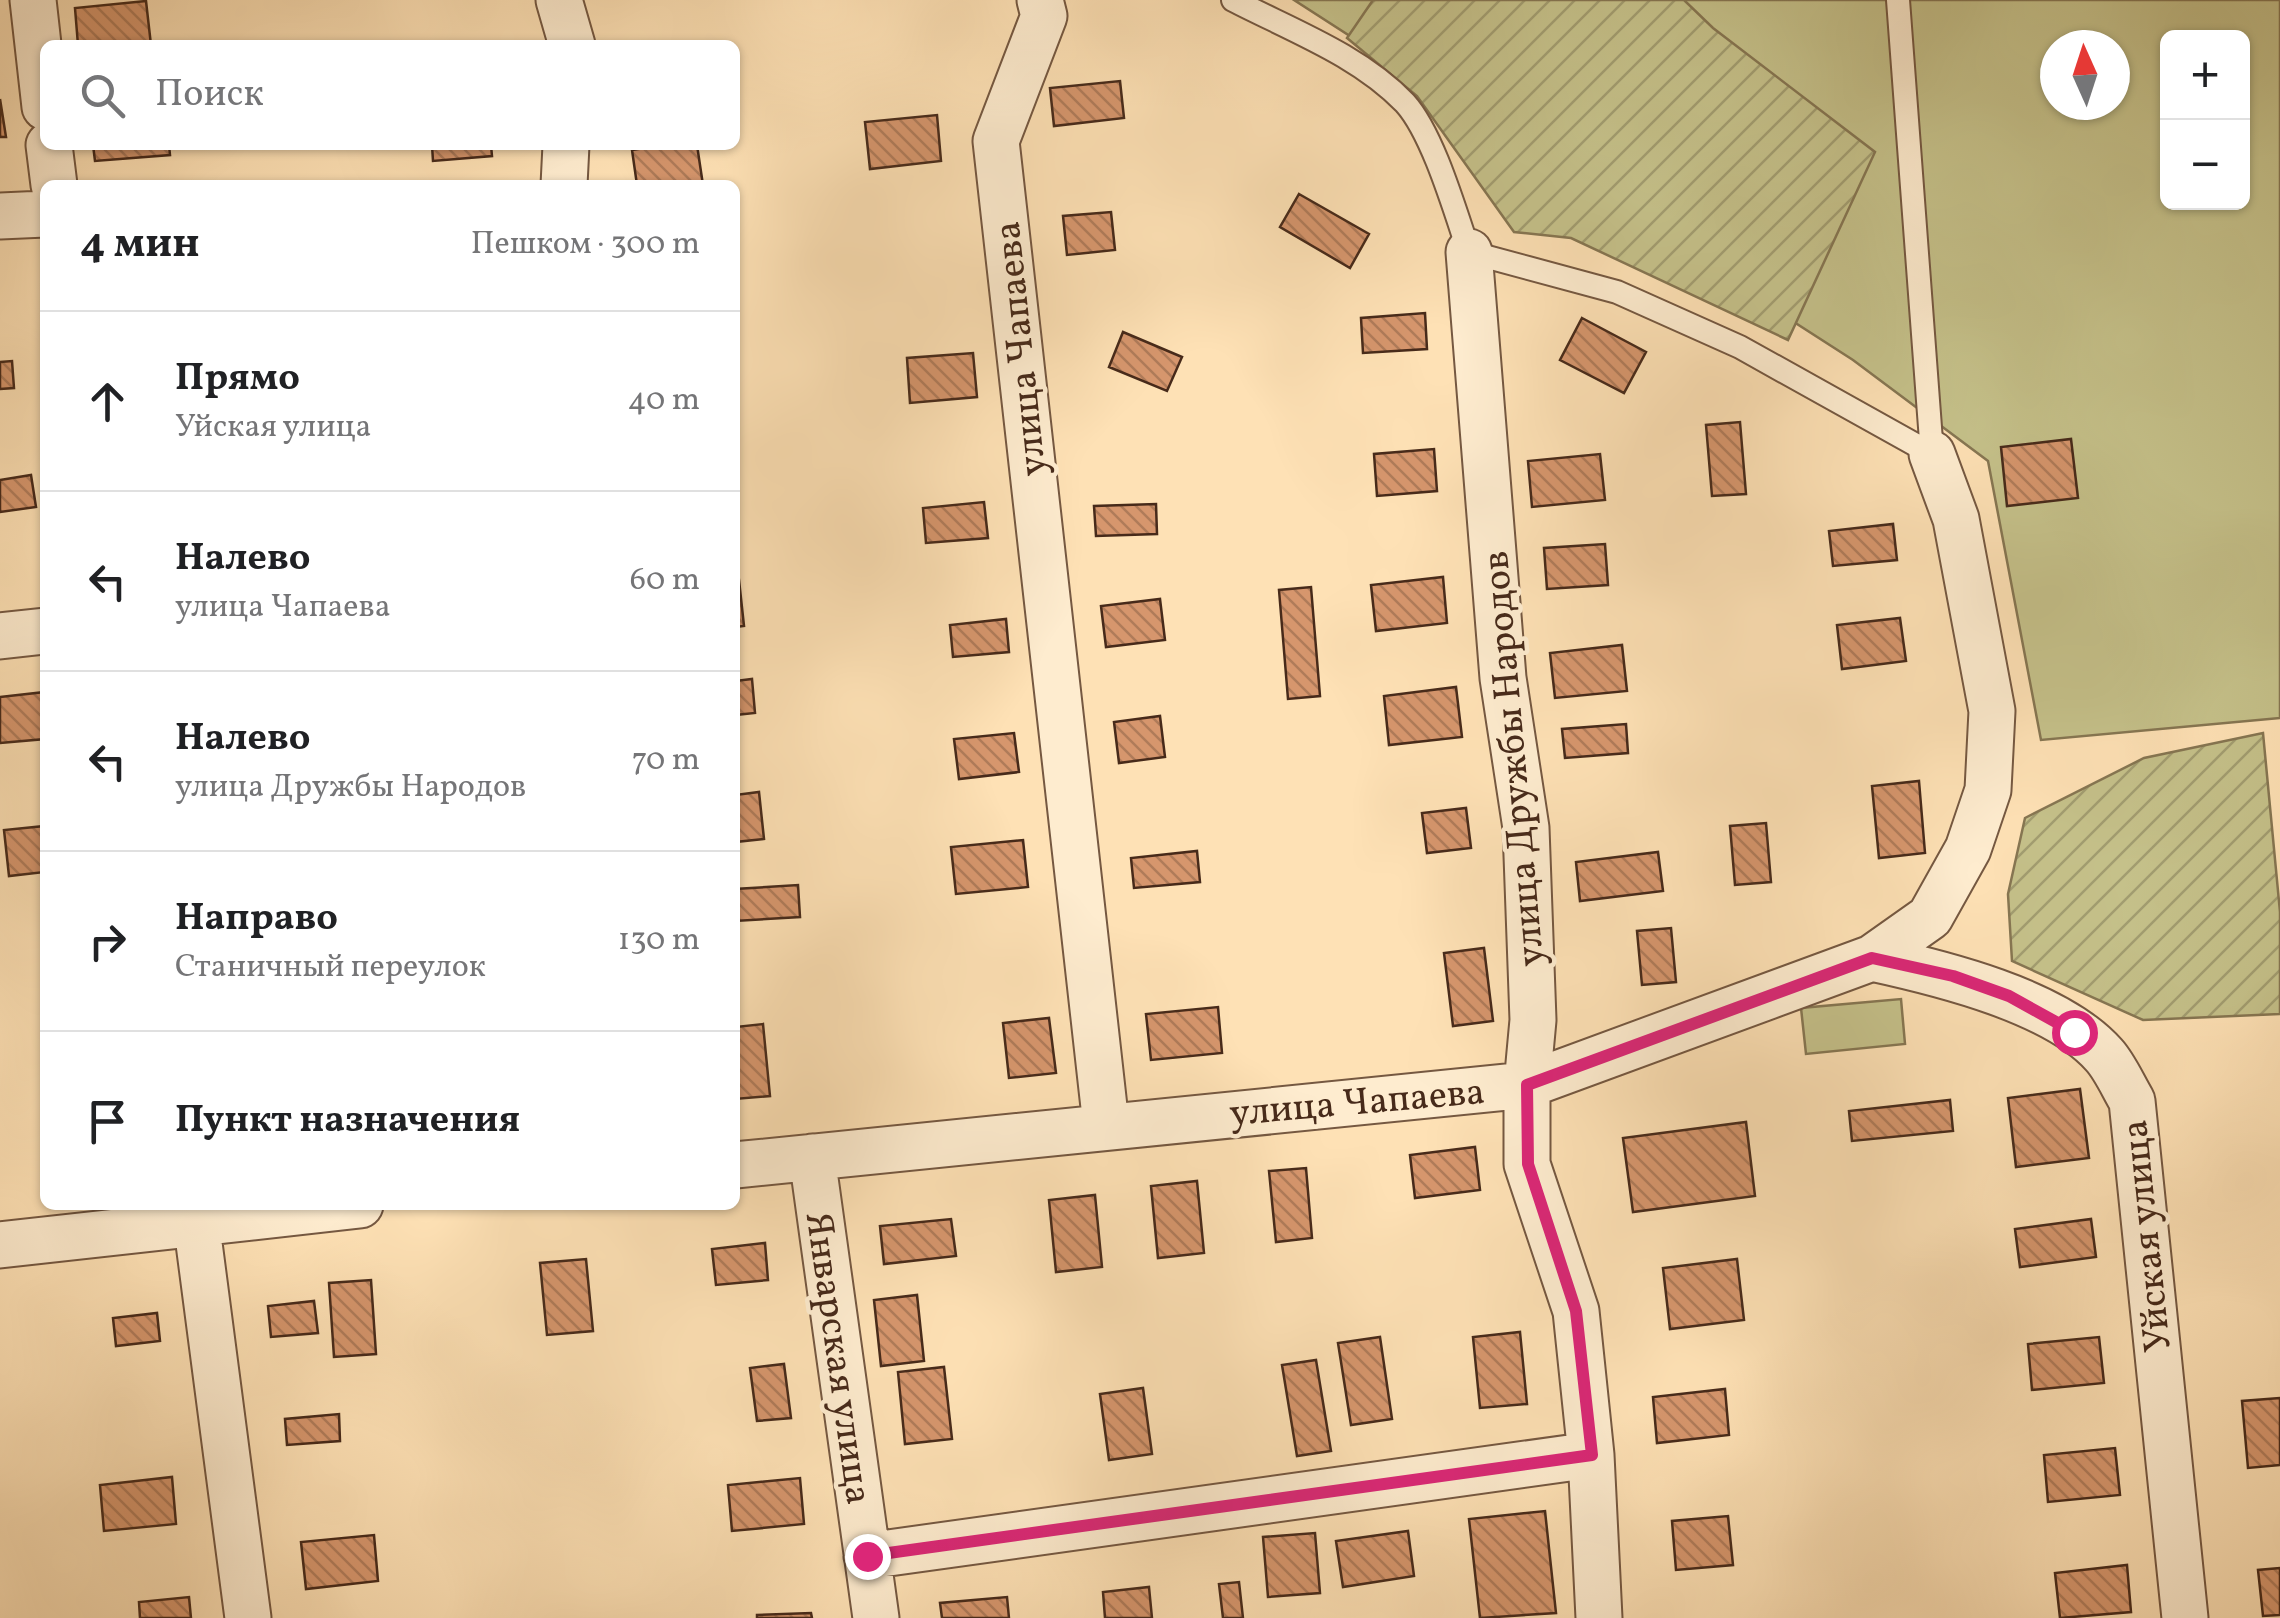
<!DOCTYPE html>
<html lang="ru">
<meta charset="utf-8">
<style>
:root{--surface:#fff;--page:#f6f6f6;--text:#202124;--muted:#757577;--line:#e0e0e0}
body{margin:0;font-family:Vollkorn,serif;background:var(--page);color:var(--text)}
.controls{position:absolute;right:30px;top:30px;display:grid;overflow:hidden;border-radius:15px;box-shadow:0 2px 8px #0004}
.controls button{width:90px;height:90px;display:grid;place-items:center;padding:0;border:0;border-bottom:2px solid var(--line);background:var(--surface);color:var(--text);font:50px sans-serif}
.compass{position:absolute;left:2040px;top:30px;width:90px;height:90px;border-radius:50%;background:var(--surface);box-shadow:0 2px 8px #0004;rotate:357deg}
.stop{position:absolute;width:30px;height:30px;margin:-22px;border:8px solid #db2777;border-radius:50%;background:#fff}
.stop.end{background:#db2777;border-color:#fff;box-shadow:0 2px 10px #0008}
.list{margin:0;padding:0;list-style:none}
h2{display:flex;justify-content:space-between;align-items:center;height:130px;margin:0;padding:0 40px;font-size:42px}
h2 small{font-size:32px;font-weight:400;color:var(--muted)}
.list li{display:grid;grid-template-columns:65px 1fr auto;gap:30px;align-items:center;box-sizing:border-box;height:180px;padding:0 40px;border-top:2px solid var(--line)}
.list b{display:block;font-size:38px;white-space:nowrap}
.list p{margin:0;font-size:32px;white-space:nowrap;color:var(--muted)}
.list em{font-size:32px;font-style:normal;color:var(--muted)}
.icon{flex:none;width:55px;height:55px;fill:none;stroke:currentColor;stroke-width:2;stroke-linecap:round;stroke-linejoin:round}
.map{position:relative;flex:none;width:2280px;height:1618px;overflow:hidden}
.search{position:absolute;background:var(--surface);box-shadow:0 2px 8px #0004;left:40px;top:40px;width:700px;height:110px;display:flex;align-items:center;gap:25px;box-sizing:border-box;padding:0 35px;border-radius:15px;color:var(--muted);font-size:38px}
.panel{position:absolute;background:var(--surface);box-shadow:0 2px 8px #0004;left:40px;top:180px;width:700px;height:1030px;border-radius:15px}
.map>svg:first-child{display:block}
.green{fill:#c5c18a;stroke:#867652;stroke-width:2.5;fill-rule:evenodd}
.garden{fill:url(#garden-furrows);stroke:#867652;stroke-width:2.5}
.building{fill:url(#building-back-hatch);stroke:#472a1a;stroke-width:2.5}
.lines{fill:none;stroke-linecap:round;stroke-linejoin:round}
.service-casing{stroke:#755841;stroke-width:26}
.minor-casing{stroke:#755841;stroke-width:49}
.service{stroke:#feeccf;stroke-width:22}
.minor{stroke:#feeccf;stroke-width:45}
.route{stroke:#db2777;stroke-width:12}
.labels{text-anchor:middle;stroke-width:9;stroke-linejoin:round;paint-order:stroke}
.street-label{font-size:38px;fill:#472a1a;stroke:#feeccf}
</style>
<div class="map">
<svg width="2280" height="1618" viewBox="0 0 2280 1618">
<defs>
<pattern id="garden-furrows" width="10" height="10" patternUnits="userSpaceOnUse" patternTransform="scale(2.5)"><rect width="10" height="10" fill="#c5c18a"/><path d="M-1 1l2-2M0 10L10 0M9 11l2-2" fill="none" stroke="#a29d70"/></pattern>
<pattern id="building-back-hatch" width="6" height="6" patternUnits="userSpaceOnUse" patternTransform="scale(2.5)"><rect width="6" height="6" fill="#d6966d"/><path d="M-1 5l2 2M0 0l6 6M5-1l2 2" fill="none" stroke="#af7b59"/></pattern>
</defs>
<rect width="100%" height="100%" fill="#fee1b5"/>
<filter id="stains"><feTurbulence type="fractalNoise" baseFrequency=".002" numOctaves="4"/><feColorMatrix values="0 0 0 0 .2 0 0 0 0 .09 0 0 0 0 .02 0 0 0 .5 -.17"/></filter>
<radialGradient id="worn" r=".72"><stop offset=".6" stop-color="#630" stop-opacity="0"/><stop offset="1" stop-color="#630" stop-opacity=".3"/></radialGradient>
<!-- green -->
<path class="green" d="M1294 0H2280V718L2041 740 1988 461 1853 360ZM2168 38H2242V202H2168ZM2055 45H2115V105H2055Z
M1901 999 1905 1044 1806 1054 1801 1008Z"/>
<!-- garden -->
<path class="garden" d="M1373 0H1684L1713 28 1875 152 1788 340 1571 238 1514 232 1417 96 1347 38Z
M2263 733 2280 912V1014L2143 1020 2012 961 2008 894 2025 818 2144 758Z"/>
<!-- building -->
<path class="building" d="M146 1 151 45H78L75 8Z
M1120 81 1124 118 1054 126 1050 88Z
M0 99 6 137H0Z
M937 115 941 161 870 169 865 122Z
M93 145H169L170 155 95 161Z
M432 145H491L492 156 433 161Z
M663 145H697L703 185H637L632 150Z
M1299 194 1369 234 1350 268 1280 227Z
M1111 212 1115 250 1067 255 1063 216Z
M1425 313 1427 349 1363 353 1361 318Z
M1582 318 1646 352 1624 393 1560 360Z
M1123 332 1182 357 1167 391 1109 367Z
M973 353 977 397 910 403 907 358Z
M12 361 14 388 0 389V362Z
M1740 422 1746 494 1712 496 1706 425Z
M2071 439 2078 498 2007 506 2001 447Z
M1434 449 1437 491 1377 496 1374 454Z
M1600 454 1605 500 1532 507 1528 461Z
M31 475 36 507 0 512V480Z
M984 502 988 538 926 543 923 508Z
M1156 504 1157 534 1096 536 1094 506Z
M1893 524 1897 560 1833 566 1829 531Z
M1605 544 1608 585 1547 589 1544 548Z
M1443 577 1447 623 1376 631 1371 585Z
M739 580 744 626 735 627V581Z
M1311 587 1320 696 1288 699 1279 590Z
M1160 599 1165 640 1106 647 1101 606Z
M1900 618 1906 661 1842 669 1837 625Z
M1006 619 1009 652 953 657 950 625Z
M1622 645 1627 691 1555 698 1550 653Z
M752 679 755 713 735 715V681Z
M1456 687 1462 737 1389 745 1384 696Z
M45 692V739L0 743V697Z
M1160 716 1165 757 1119 763 1114 722Z
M1626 724 1628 753 1565 758 1562 729Z
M1014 733 1019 772 959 779 954 739Z
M1919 781 1925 853 1879 858 1872 786Z
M759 792 764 839 735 842V795Z
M1466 808 1471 848 1427 853 1422 813Z
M1766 823 1771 882 1735 885 1730 826Z
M45 826V872L9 876 4 830Z
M1023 840 1028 887 956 894 951 847Z
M1197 851 1200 882 1134 888 1131 858Z
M1658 852 1663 891 1580 901 1576 862Z
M798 885 800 917 735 921V889Z
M1671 928 1676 982 1642 985 1637 931Z
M1484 948 1493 1021 1453 1026 1444 953Z
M1218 1007 1222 1053 1151 1060 1146 1014Z
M1049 1018 1056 1073 1009 1078 1003 1023Z
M763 1024 770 1096 735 1099V1027Z
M2080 1089 2089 1158 2016 1167 2008 1098Z
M1950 1100 1953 1131 1852 1141 1849 1111Z
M1746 1122 1755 1196 1633 1212 1623 1138Z
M1475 1147 1480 1190 1415 1198 1410 1155Z
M1306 1168 1312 1238 1276 1242 1269 1171Z
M1197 1181 1204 1253 1158 1258 1151 1186Z
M1095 1195 1102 1267 1056 1272 1049 1200Z
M951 1219 956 1256 884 1264 880 1226Z
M2091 1219 2096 1257 2020 1267 2015 1229Z
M765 1243 768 1280 716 1285 712 1249Z
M586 1259 593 1331 547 1335 540 1263Z
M1737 1259 1744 1320 1670 1329 1663 1268Z
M371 1280 376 1354 334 1357 329 1283Z
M917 1295 924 1361 881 1366 874 1300Z
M314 1301 318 1333 271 1337 268 1306Z
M157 1313 160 1341 116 1346 113 1318Z
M1520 1332 1527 1404 1480 1408 1473 1337Z
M1380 1337 1392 1419 1351 1425 1338 1343Z
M2099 1337 2104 1383 2032 1390 2028 1344Z
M1316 1360 1331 1451 1297 1456 1282 1365Z
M784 1364 791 1418 757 1421 750 1368Z
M944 1367 952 1439 905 1444 898 1372Z
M1143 1388 1152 1454 1109 1460 1100 1394Z
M1725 1389 1729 1435 1657 1443 1653 1397Z
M2280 1398V1465L2248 1468 2242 1401Z
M339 1414 340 1441 287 1445 285 1419Z
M2115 1448 2120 1495 2048 1502 2044 1455Z
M172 1477 176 1524 104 1531 100 1485Z
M800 1478 804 1524 732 1531 728 1485Z
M1545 1511 1556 1613 1480 1618 1469 1519Z
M1728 1516 1733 1565 1676 1570 1672 1521Z
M1408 1531 1414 1576 1343 1587 1336 1541Z
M1315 1533 1320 1593 1268 1597 1263 1537Z
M374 1535 378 1581 306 1589 301 1542Z
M2127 1565 2131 1612 2060 1618 2055 1573Z
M2280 1568V1615L2263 1616 2258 1570Z
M1239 1582 1243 1618H1223L1219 1584Z
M1149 1587 1152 1618H1105L1103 1592Z
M189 1597 191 1618H140L139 1602Z
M1007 1597 1009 1618H942L940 1603Z
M811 1613 812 1618H757V1615Z"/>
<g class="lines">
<!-- service casing -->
<g class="service-casing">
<path id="service" d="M1233 0C1291 30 1359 55 1405 103 1433 134 1455 211 1469 252L1617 292 1740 347 1932 454
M1898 0 1932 454"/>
</g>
<!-- minor casing -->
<g class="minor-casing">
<path id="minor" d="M33 0 45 107
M559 0 572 45
M1040 0 1044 16 996 141 1106 1125
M49 145 54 185
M564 185 566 145
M0 216 45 214
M1469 252 1503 678 1526 828 1533 1020 1527 1085V1164L1576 1311 1591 1455 1599 1618
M0 636 45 631
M1872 958C1941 973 2056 1001 2104 1055 2115 1067 2123 1086 2132 1101L2185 1618
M812 1157 876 1618
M735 1165 1527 1085 1872 958 1930 917 1968 849 1988 790 1992 711 1956 519 1932 454
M194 1205 248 1618
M0 1245 360 1205
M867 1556 1591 1455"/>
</g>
<!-- service -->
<use href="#service" class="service"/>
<!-- minor -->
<use href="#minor" class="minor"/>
</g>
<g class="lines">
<!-- route -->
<path class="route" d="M867 1556 1592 1455 1576 1311 1528 1164 1527 1085 1872 958 1953 976 2009 996 2074 1032"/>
</g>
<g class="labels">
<!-- street labels -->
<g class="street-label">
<text transform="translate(1019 349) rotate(-96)" y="13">улица Чапаева</text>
<text transform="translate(1512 759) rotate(-95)" y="13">улица Дружбы Народов</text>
<text transform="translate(1357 1101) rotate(-5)" y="13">улица Чапаева</text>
<text transform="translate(2145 1236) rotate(-96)" y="13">Уйская улица</text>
<text transform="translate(840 1358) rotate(82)" y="13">Январская улица</text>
</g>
</g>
<rect width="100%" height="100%" filter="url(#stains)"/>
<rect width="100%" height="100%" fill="url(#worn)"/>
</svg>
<div class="controls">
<button>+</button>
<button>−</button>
</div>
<svg class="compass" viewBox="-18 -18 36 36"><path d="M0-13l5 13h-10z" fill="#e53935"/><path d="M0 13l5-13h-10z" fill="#757577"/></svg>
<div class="stop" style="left:2074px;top:1032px"></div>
<div class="stop end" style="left:867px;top:1556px"></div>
<div class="search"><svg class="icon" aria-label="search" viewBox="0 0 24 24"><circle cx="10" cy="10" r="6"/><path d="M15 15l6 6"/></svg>Поиск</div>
<section class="panel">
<h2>4 мин<small>Пешком · 300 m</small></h2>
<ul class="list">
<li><svg class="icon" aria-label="ahead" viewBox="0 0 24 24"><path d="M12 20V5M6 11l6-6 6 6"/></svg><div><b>Прямо</b><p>Уйская улица</p></div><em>40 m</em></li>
<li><svg class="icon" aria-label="left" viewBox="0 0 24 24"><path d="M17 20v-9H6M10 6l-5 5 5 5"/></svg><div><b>Налево</b><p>улица Чапаева</p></div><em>60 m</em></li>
<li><svg class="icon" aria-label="left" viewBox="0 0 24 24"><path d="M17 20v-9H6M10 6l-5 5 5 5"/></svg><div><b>Налево</b><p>улица Дружбы Народов</p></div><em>70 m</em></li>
<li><svg class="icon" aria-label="right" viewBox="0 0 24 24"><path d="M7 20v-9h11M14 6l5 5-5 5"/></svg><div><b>Направо</b><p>Станичный переулок</p></div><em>130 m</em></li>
<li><svg class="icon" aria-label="arrive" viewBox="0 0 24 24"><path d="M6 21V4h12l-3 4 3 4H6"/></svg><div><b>Пункт назначения</b></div></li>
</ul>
</section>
</div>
